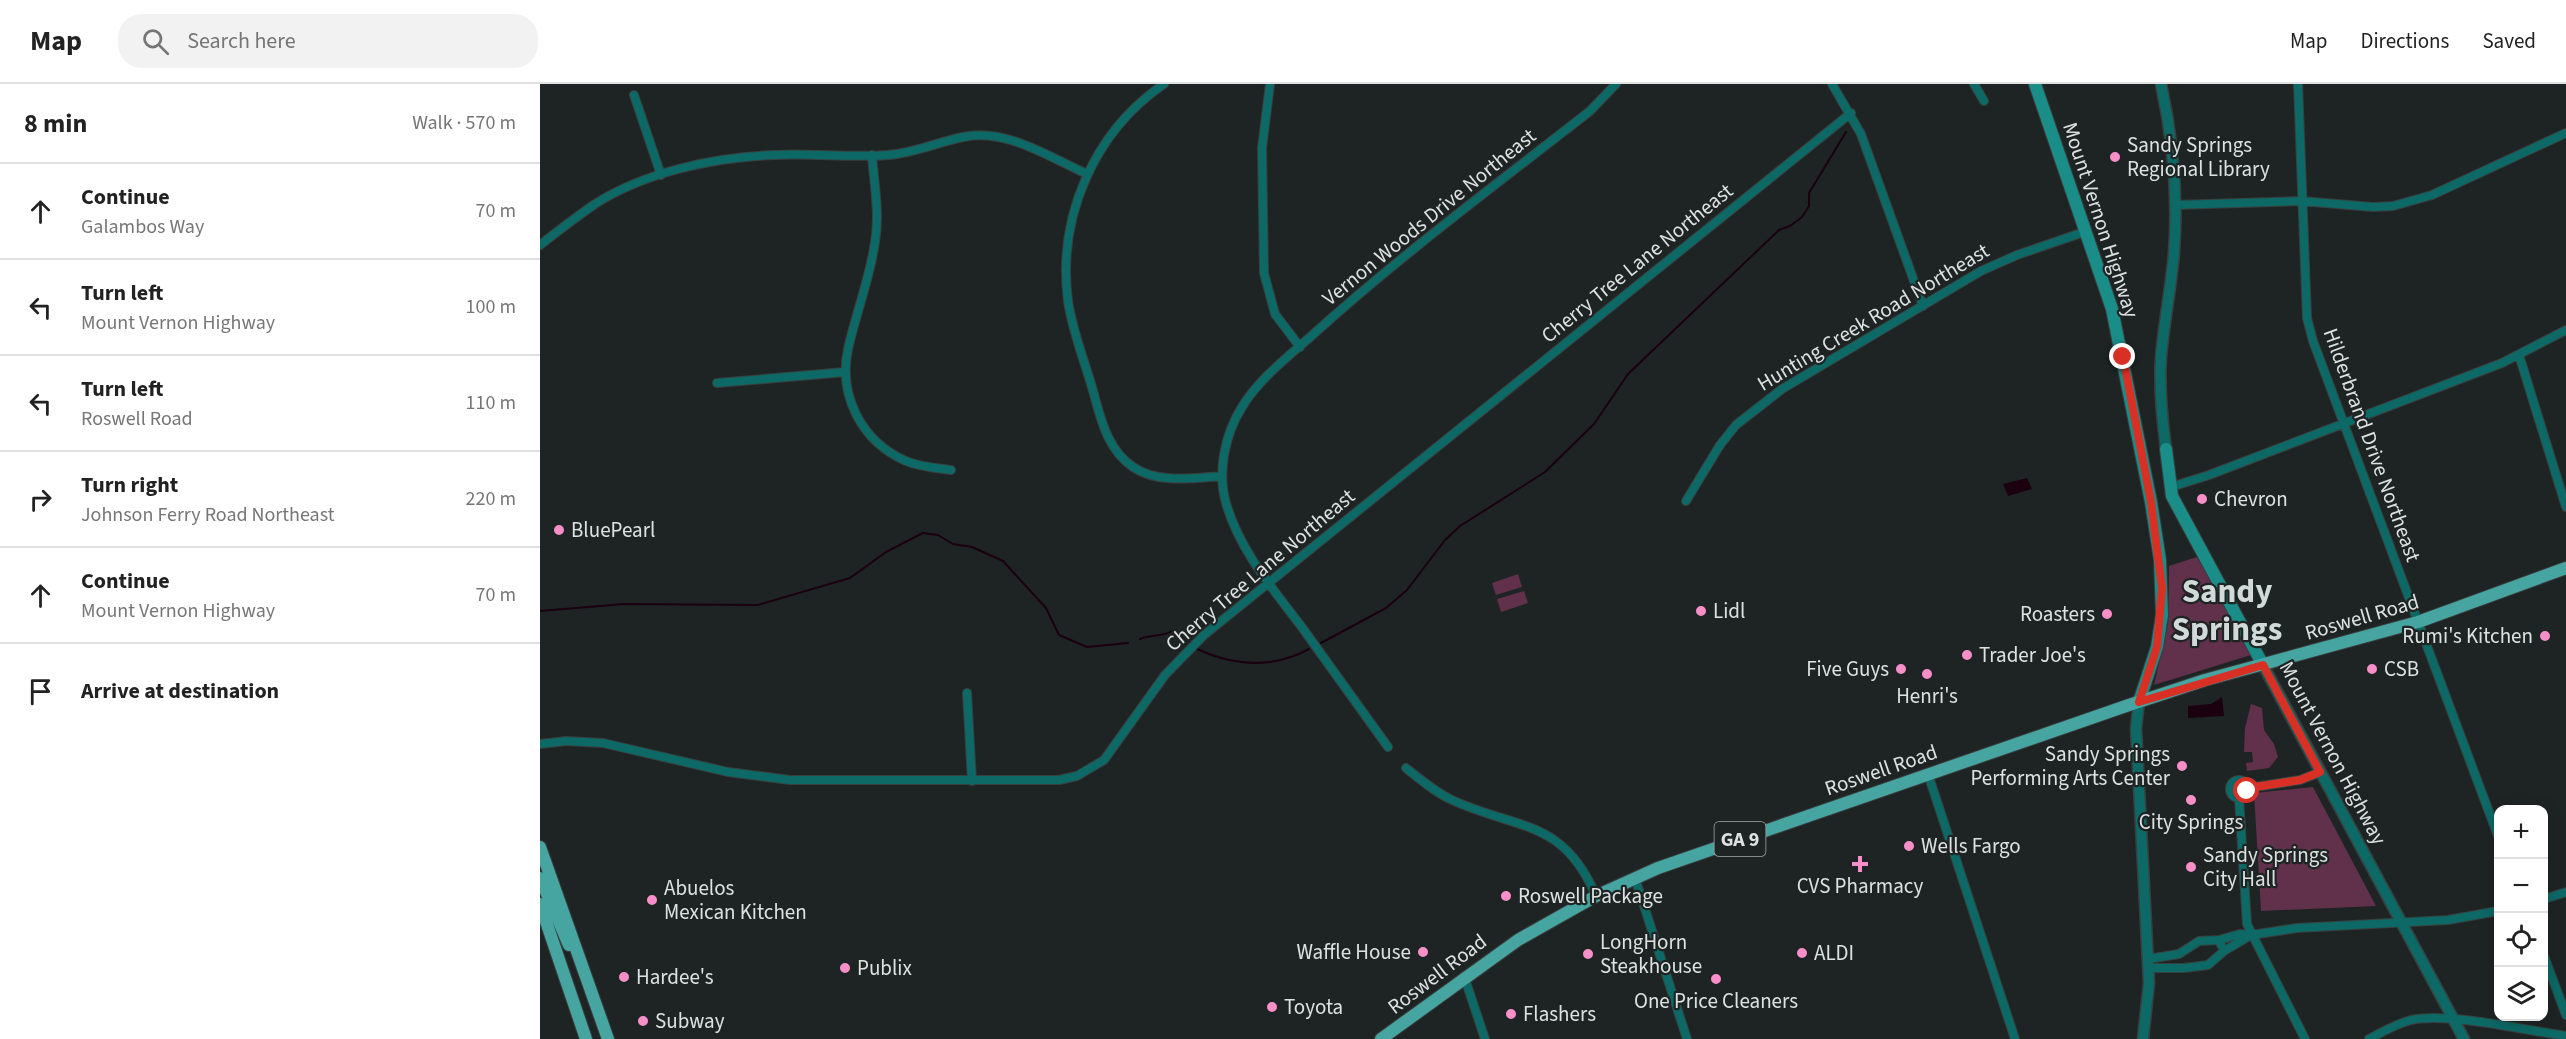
<!DOCTYPE html>
<meta charset="utf-8">
<style>
:root{--surface:#fff;--page:#f2f2f2;--text:#222;--muted:#767676;--line:#e0e0e0}
body{margin:0;font-family:"Source Sans 3",sans-serif;background:var(--page);color:var(--text)}
.controls{position:absolute;right:18px;bottom:18px;display:grid;overflow:hidden;border-radius:12px;box-shadow:0 3px 15px #0003}
.controls button{width:54px;height:54px;display:grid;place-items:center;padding:0;border:0;border-bottom:2px solid var(--line);background:var(--surface);color:var(--text);font:30px sans-serif}
.stop{position:absolute;width:18px;height:18px;margin:-14px;border:4px solid #d93025;border-radius:50%;background:#fff}
.stop.end{background:#d93025;border-color:#fff;box-shadow:0 2px 6px #0008}
.list{margin:0;padding:0;list-style:none}
h2{display:flex;justify-content:space-between;align-items:center;height:78px;margin:0;padding:0 24px;font-size:26px}
h2 small{font-size:20px;font-weight:400;color:var(--muted)}
.list li{display:grid;grid-template-columns:39px 1fr auto;gap:18px;align-items:center;box-sizing:border-box;height:96px;padding:0 24px;border-top:2px solid var(--line)}
.list b{display:block;font-size:22px;white-space:nowrap}
.list p{margin:0;font-size:20px;white-space:nowrap;color:var(--muted)}
.list em{font-size:20px;font-style:normal;color:var(--muted)}
.icon{flex:none;width:33px;height:33px;fill:none;stroke:currentColor;stroke-width:2;stroke-linecap:round;stroke-linejoin:round}
.map{position:relative;flex:none;width:2026px;height:955px;overflow:hidden}
header{display:flex;align-items:center;gap:36px;box-sizing:border-box;height:84px;padding:0 30px;background:var(--surface);border-bottom:2px solid var(--line)}
header strong{font-size:28px}
nav{display:flex;gap:33px;margin-inline-start:auto;font-size:21px}
.search{width:420px;height:54px;background:var(--page);display:flex;align-items:center;gap:15px;box-sizing:border-box;padding:0 21px;border-radius:24px;color:var(--muted);font-size:22px}
main{display:flex}
aside{flex:1;background:var(--surface)}
.map>svg:first-child{display:block}
.green{fill:#61304b}
.water{fill:#1b000f}
.lines{fill:none;stroke-linecap:round;stroke-linejoin:round}
.stream{stroke:#1b000f;stroke-width:2}
.minor-casing{stroke:#393f3e;stroke-width:10}
.tertiary-casing{stroke:#393f3e;stroke-width:13}
.secondary-casing{stroke:#393f3e;stroke-width:14}
.primary-casing{stroke:#393f3e;stroke-width:14}
.minor{stroke:#0c6966;stroke-width:8}
.tertiary{stroke:#0c6966;stroke-width:10}
.secondary{stroke:#1a8d89;stroke-width:12}
.primary{stroke:#47a5a1;stroke-width:12}
.route{stroke:#d93025;stroke-width:8}
.poi-dot{fill:#f98fc9;stroke:#1e2424;stroke-width:2}
.labels{text-anchor:middle;stroke-width:4.5;stroke-linejoin:round;paint-order:stroke}
.shield{fill:#1e2424;stroke:#a4a9a8;stroke-width:1.5}
.shield-label{font-size:20px;font-weight:bold;fill:#dde2e1}
.poi-label{font-size:21px;fill:#dde2e1;stroke:#1e2424;text-anchor:start}
.street-label{font-size:21px;fill:#dde2e1;stroke:#1e2424}
.town-label{font-size:33px;font-weight:bold;fill:#d2dad9;stroke:#1e2424}
</style>
<header>
<strong>Map</strong>
<div class="search"><svg class="icon" aria-label="search" viewBox="0 0 24 24"><circle cx="10" cy="10" r="6"/><path d="M15 15l6 6"/></svg>Search here</div>
<nav><a>Map</a><a>Directions</a><a>Saved</a></nav>
</header>
<main>
<aside>
<h2>8 min<small>Walk · 570 m</small></h2>
<ul class="list">
<li><svg class="icon" aria-label="ahead" viewBox="0 0 24 24"><path d="M12 20V5M6 11l6-6 6 6"/></svg><div><b>Continue</b><p>Galambos Way</p></div><em>70 m</em></li>
<li><svg class="icon" aria-label="left" viewBox="0 0 24 24"><path d="M17 20v-9H6M10 6l-5 5 5 5"/></svg><div><b>Turn left</b><p>Mount Vernon Highway</p></div><em>100 m</em></li>
<li><svg class="icon" aria-label="left" viewBox="0 0 24 24"><path d="M17 20v-9H6M10 6l-5 5 5 5"/></svg><div><b>Turn left</b><p>Roswell Road</p></div><em>110 m</em></li>
<li><svg class="icon" aria-label="right" viewBox="0 0 24 24"><path d="M7 20v-9h11M14 6l5 5-5 5"/></svg><div><b>Turn right</b><p>Johnson Ferry Road Northeast</p></div><em>220 m</em></li>
<li><svg class="icon" aria-label="ahead" viewBox="0 0 24 24"><path d="M12 20V5M6 11l6-6 6 6"/></svg><div><b>Continue</b><p>Mount Vernon Highway</p></div><em>70 m</em></li>
<li><svg class="icon" aria-label="arrive" viewBox="0 0 24 24"><path d="M6 21V4h12l-3 4 3 4H6"/></svg><div><b>Arrive at destination</b></div></li>
</ul>
</aside>
<div class="map">
<svg width="2026" height="955" viewBox="0 0 2026 955">
<rect width="100%" height="100%" fill="#1e2424"/>
<!-- green -->
<path class="green" d="M1657 473 1711 571 1614 601 1628 540 1629 482Z
M978 490 982 503 956 511 952 499Z
M984 507 988 519 961 528 957 515Z
M1711 620 1722 624 1724 646 1734 660 1738 673 1729 684 1707 687 1706 679 1713 678 1712 668H1704L1705 644Z
M1773 703 1836 822 1721 827 1714 709Z"/>
<!-- water -->
<path class="water" d="M1487 394 1492 405 1468 412 1463 400Z
M1682 613 1684 632 1648 634V622L1671 620Z"/>
<g class="lines">
<!-- stream -->
<path class="stream" d="M0 527 84 520 218 521 310 494 346 468 383 449 398 451 413 460 432 463 463 477 506 524 519 551 547 563 588 559
M600 555C612 550 623 553 632 547L648 557
M781 559 846 524 867 506 905 456 920 442 1005 388 1054 340 1088 290 1239 146 1250 142 1262 133 1269 122V109L1306 48
M655 564C693 582 732 585 769 565"/>
<!-- minor casing -->
<g class="minor-casing">
<path id="minor" d="M624 0C554 48 517 133 528 217 532 245 543 273 551 300 560 330 565 364 593 383 618 400 653 394 681 392
M730 0 722 64 724 189 735 230 760 263
M1292 0 1321 50 1383 222
M1434 0 1444 17
M1758 0 1767 234 1773 257 1958 752
M94 11 121 91
M332 71C334 100 340 129 335 158 330 194 316 229 308 265 298 312 322 358 366 377 380 383 396 384 411 386
M1635 121 1761 117 1833 123 1853 122 1892 111 2026 49
M0 161C18 147 36 133 55 120 105 88 175 73 234 71 272 69 310 74 348 71 374 69 398 58 423 53 467 44 509 73 547 90
M1979 271 2026 423
M177 299 305 288
M1631 403 1669 391 1962 279 2026 246
M1146 417 1180 361 1196 341 1242 305 1441 187 1477 171 1547 147
M427 609 432 697
M0 660 26 657 63 659 188 688 250 696H519L537 692 564 676 625 591 664 551 1311 29
M848 663C819 623 790 582 761 542 732 504 699 465 686 419 677 388 685 350 702 323 720 293 752 270 778 246 865 168 958 99 1050 27L1076 0
M866 684C881 696 895 708 912 716 977 746 1023 734 1056 812
M1388 690 1475 955
M1690 705a9 9 0 1 1 18 0a9 9 0 1 1-18 0Z
M1708 704 1760 696 1781 688
M1699 714 1707 840 1765 955
M1095 794 1147 955
M2004 815 2026 808
M1679 856 1700 850 1711 851 1757 844 1908 836 1958 827
M2004 872 2026 931
M1608 875 1639 870 1659 857 1679 856 1681 861
M1609 884H1644L1668 881 1684 867 1711 851
M924 892 945 955
M1829 955C1842 948 1856 940 1871 936 1908 928 1985 946 2026 952"/>
</g>
<!-- tertiary casing -->
<g class="tertiary-casing">
<path id="tertiary" d="M1621 0C1633 55 1638 113 1634 169 1631 204 1624 238 1621 273 1619 304 1622 335 1626 365
M1723 581 1924 955
M1599 618 1596 644 1609 899 1603 955"/>
</g>
<!-- secondary casing -->
<g class="secondary-casing">
<path id="secondary" d="M1495 0 1572 225 1611 418 1620 476 1622 531 1617 563 1599 618
M1626 365 1632 412 1723 581"/>
</g>
<!-- primary casing -->
<g class="primary-casing">
<path id="primary" d="M0 763 68 955
M0 794 29 861
M0 820 46 955
M841 955 978 856 1056 812 1118 784 1586 622 1665 596 1878 538 2026 484"/>
</g>
<!-- minor -->
<use href="#minor" class="minor"/>
<!-- tertiary -->
<use href="#tertiary" class="tertiary"/>
<!-- secondary -->
<use href="#secondary" class="secondary"/>
<!-- primary -->
<use href="#primary" class="primary"/>
</g>
<g class="lines">
<!-- route -->
<path class="route" d="M1583 273 1611 418 1622 504 1617 563 1599 618 1723 581 1780 688 1760 696 1708 704 1707 707"/>
</g>
<!-- markers -->
<g class="poi-dot">
<circle cx="1575" cy="73" r="6"/>
<circle cx="1662" cy="415" r="6"/>
<circle cx="19" cy="446" r="6"/>
<circle cx="1161" cy="527" r="6"/>
<circle cx="1567" cy="530" r="6"/>
<circle cx="2005" cy="552" r="6"/>
<circle cx="1427" cy="571" r="6"/>
<circle cx="1361" cy="585" r="6"/>
<circle cx="1832" cy="585" r="6"/>
<circle cx="1387" cy="590" r="6"/>
<circle cx="1642" cy="682" r="6"/>
<circle cx="1651" cy="716" r="6"/>
<circle cx="1369" cy="762" r="6"/>
<path d="M1317 771h6v6h6v6h-6v6h-6v-6h-6v-6h6z"/>
<circle cx="1651" cy="783" r="6"/>
<circle cx="966" cy="812" r="6"/>
<circle cx="112" cy="816" r="6"/>
<circle cx="883" cy="868" r="6"/>
<circle cx="1262" cy="869" r="6"/>
<circle cx="1048" cy="870" r="6"/>
<circle cx="305" cy="884" r="6"/>
<circle cx="84" cy="893" r="6"/>
<circle cx="1176" cy="895" r="6"/>
<circle cx="732" cy="923" r="6"/>
<circle cx="971" cy="930" r="6"/>
<circle cx="103" cy="937" r="6"/>
</g>
<g class="labels">
<!-- shield labels -->
<rect class="shield" x="1174.5" y="738" width="51" height="34" rx="4.5"/>
<g class="shield-label">
<text x="1200" y="762">GA 9</text>
</g>
<!-- poi labels -->
<g class="poi-label">
<text x="1587" y="68">Sandy Springs<tspan x="1587" dy="24">Regional Library</tspan></text>
<text x="1674" y="422">Chevron</text>
<text x="31" y="453">BluePearl</text>
<text x="1173" y="534">Lidl</text>
<text x="1555" y="537" text-anchor="end">Roasters</text>
<text x="1993" y="559" text-anchor="end">Rumi's Kitchen</text>
<text x="1439" y="578">Trader Joe's</text>
<text x="1349" y="592" text-anchor="end">Five Guys</text>
<text x="1844" y="592">CSB</text>
<text x="1387" y="619" text-anchor="middle">Henri's</text>
<text x="1630" y="677" text-anchor="end">Sandy Springs<tspan x="1630" dy="24">Performing Arts Center</tspan></text>
<text x="1651" y="745" text-anchor="middle">City Springs</text>
<text x="1381" y="769">Wells Fargo</text>
<text x="1663" y="778">Sandy Springs<tspan x="1663" dy="24">City Hall</tspan></text>
<text x="1320" y="809" text-anchor="middle">CVS Pharmacy</text>
<text x="124" y="811">Abuelos<tspan x="124" dy="24">Mexican Kitchen</tspan></text>
<text x="978" y="819">Roswell Package</text>
<text x="1060" y="865">LongHorn<tspan x="1060" dy="24">Steakhouse</tspan></text>
<text x="871" y="875" text-anchor="end">Waffle House</text>
<text x="1274" y="876">ALDI</text>
<text x="317" y="891">Publix</text>
<text x="96" y="900">Hardee's</text>
<text x="1176" y="924" text-anchor="middle">One Price Cleaners</text>
<text x="744" y="930">Toyota</text>
<text x="983" y="937">Flashers</text>
<text x="115" y="944">Subway</text>
</g>
<!-- street labels -->
<g class="street-label">
<text transform="translate(889 133) rotate(-39)" y="7">Vernon Woods Drive Northeast</text>
<text transform="translate(1561 136) rotate(72)" y="7">Mount Vernon Highway</text>
<text transform="translate(1097 179) rotate(-39)" y="7">Cherry Tree Lane Northeast</text>
<text transform="translate(1333 233) rotate(-31)" y="7">Hunting Creek Road Northeast</text>
<text transform="translate(1832 361) rotate(70)" y="7">Hilderbrand Drive Northeast</text>
<text transform="translate(720 486) rotate(-40)" y="7">Cherry Tree Lane Northeast</text>
<text transform="translate(1822 533) rotate(-16)" y="7">Roswell Road</text>
<text transform="translate(1793 669) rotate(62)" y="7">Mount Vernon Highway</text>
<text transform="translate(1341 686) rotate(-19)" y="7">Roswell Road</text>
<text transform="translate(897 890) rotate(-37)" y="7">Roswell Road</text>
</g>
<!-- town labels -->
<g class="town-label">
<text x="1687" y="518">Sandy<tspan x="1687" dy="38">Springs</tspan></text>
</g>
</g>
</svg>
<div class="controls">
<button>+</button>
<button>−</button>
<button><svg class="icon" aria-label="locate" viewBox="0 0 24 24"><circle cx="12" cy="12" r="6"/><path d="M12 2v4M12 18v4M2 12h4M18 12h4"/></svg></button>
<button><svg class="icon" aria-label="layers" viewBox="0 0 24 24"><path d="M12 4l9 5-9 5-9-5zM3 14l9 5 9-5"/></svg></button>
</div>
<div class="stop" style="left:1707px;top:707px"></div>
<div class="stop end" style="left:1583px;top:273px"></div>
</div>
</main>
